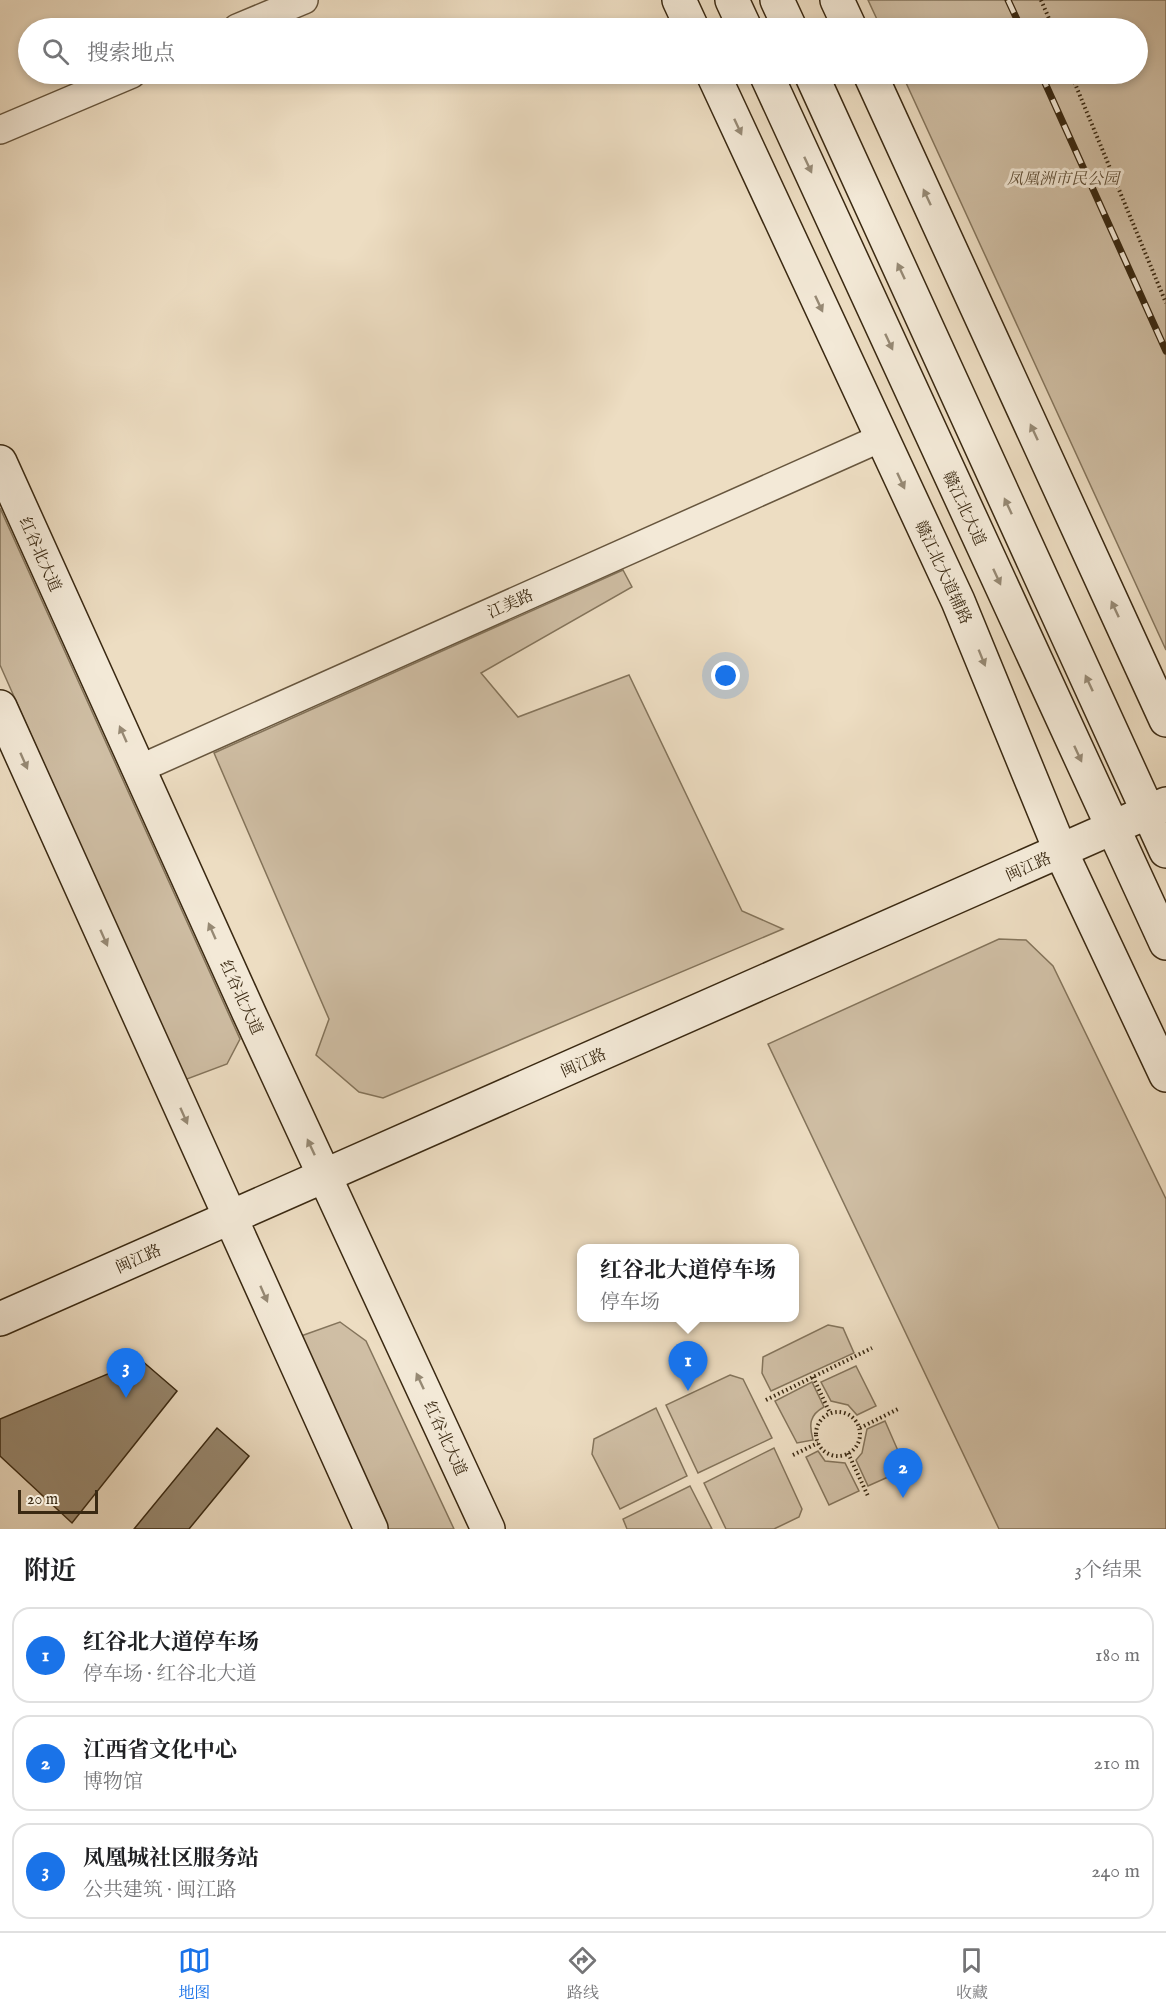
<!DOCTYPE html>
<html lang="zh">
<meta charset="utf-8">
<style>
:root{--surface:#fff;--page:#f6f6f6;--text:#202124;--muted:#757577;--line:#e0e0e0;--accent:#1a73e8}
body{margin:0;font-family:"IM FELL English","Noto Serif SC",serif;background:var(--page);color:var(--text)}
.scale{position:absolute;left:18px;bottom:15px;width:80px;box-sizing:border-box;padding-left:6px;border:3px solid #3a2912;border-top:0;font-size:16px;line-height:21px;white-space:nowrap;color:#3a2912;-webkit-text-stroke:4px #f3e9d7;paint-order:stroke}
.you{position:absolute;left:726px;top:676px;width:21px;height:21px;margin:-15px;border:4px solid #fff;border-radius:50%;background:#1a73e8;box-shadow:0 0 0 9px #1a73e833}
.badge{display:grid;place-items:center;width:39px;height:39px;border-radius:50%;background:var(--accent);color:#fff;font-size:20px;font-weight:700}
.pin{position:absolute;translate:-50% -50px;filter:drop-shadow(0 2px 3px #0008)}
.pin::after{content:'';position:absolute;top:32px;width:21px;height:18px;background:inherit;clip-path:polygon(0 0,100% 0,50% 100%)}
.popup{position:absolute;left:577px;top:1244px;width:222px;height:78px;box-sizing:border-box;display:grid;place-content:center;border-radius:12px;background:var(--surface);filter:drop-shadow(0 2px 4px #0005);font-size:20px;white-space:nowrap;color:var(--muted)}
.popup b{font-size:22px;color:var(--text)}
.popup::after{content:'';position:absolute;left:50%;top:100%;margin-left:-12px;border:12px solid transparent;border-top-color:var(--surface)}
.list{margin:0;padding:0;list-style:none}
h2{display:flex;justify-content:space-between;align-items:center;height:78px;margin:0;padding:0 24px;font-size:26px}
h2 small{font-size:20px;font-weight:400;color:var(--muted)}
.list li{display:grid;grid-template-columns:39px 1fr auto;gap:18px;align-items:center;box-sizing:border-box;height:96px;margin:0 12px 12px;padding:0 12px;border:2px solid var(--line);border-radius:18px}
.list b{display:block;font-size:22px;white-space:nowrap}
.list p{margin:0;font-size:20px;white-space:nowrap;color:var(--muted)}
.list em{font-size:20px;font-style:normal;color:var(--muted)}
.icon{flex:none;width:33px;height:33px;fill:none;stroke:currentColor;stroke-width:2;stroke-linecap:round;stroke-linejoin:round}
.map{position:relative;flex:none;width:1166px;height:1529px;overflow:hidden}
.search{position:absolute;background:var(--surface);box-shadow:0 3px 9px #0003;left:18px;right:18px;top:18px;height:66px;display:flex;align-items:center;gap:15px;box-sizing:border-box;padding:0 21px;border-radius:33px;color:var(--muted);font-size:22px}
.sheet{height:402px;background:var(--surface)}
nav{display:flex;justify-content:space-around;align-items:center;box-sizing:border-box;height:84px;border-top:2px solid var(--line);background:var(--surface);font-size:16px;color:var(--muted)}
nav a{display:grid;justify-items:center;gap:3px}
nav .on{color:var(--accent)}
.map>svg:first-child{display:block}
.green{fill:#cfbea4;stroke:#84745b;stroke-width:1.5}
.building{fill:#97876e;stroke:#3a2912;stroke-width:1.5}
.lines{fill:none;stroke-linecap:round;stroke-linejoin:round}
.street-casing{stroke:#67563e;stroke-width:30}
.secondary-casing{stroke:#3a2912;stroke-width:36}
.path{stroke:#3a2912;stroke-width:4;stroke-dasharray:1.5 3;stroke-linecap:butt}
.street{stroke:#f3e9d7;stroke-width:27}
.secondary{stroke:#f3e9d7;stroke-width:33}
.rail-casing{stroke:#3a2912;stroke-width:7}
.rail{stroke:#f3e9d7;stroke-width:4.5;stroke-dasharray:14;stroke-linecap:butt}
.oneway{fill:#968974}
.labels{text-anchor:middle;stroke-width:6;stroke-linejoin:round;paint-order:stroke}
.park-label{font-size:16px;font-style:italic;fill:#5f4e36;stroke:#f3e9d7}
.street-label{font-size:16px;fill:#3a2912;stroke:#f3e9d7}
</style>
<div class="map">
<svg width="1166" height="1529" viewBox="0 0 1166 1529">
<rect width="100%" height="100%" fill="#edddc2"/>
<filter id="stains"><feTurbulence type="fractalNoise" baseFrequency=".00333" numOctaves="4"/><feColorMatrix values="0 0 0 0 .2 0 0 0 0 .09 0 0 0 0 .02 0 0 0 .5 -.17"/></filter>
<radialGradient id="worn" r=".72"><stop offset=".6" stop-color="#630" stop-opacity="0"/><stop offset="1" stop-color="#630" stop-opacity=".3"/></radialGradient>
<!-- green -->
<path class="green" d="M868 0H1166V650L902 74H1138V28H881Z
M0 508 240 1039 227 1064 187 1079 178 1075 168 1043 0 665Z
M623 570 632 587 481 673 518 717 629 675 742 911 783 929 383 1098 359 1092 316 1055 329 1019 214 753Z
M999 939 1026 940 1053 966 1166 1199V1529H999L768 1044Z
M340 1322 366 1341 454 1529H382L301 1336Z
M828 1325 843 1328 854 1353 771 1391 762 1373 763 1357Z
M856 1366 876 1406 857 1415 848 1405 831 1401 821 1382Z
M730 1375 743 1379 772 1438 698 1473 666 1405Z
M812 1382 824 1407C809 1415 809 1425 813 1440L797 1443 775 1401Z
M656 1408 687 1476 620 1509 592 1454 594 1439Z
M885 1421 906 1469 868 1486 856 1460 862 1453 867 1429Z
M774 1448 802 1509 799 1517 774 1529H726L704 1483Z
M818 1451 825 1461 845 1463 859 1491 829 1505 806 1457Z
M690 1486 712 1529H627L623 1519Z"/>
<!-- building -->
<path class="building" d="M141 1360 177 1391 72 1523 0 1456V1419Z
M217 1428 249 1456 189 1529H134Z"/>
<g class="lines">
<!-- street casing -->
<g class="street-casing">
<path id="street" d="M237 28 304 0
M0 130 132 74
M139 769 881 438"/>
</g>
<!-- secondary casing -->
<g class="secondary-casing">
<path id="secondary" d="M679 0 692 28
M732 0 745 28
M777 0 790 28
M837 0 850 28
M713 74 958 601 1061 852 1166 1075
M766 74 1166 943
M811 74 1166 851
M870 74 1166 720
M0 462 249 1013 488 1529
M0 707 371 1529
M0 1319 1166 804"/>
</g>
<!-- path -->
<path class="path" d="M1041 0 1053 28
M1071 74 1166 303
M813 1377 830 1413
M766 1400 872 1348
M816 1434a22 22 0 1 1 44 0a22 22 0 1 1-44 0Z
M860 1428 900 1408
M848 1453 868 1496
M793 1455 818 1443"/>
<!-- street -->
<use href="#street" class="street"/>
<!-- secondary -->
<use href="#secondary" class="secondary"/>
<!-- rail casing -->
<g class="rail-casing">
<path id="rail" d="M1008 0 1021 28
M1041 74 1166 351"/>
</g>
<!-- rail -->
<use href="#rail" class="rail"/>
</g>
<!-- one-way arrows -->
<defs><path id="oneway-solid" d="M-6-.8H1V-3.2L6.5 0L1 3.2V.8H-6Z" transform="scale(1.5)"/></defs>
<g class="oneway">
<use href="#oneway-solid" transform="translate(738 127) rotate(65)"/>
<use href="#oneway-solid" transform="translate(808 165) rotate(65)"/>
<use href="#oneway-solid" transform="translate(927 197) rotate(-115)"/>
<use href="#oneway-solid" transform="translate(901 271) rotate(-115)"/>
<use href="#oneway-solid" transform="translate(819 304) rotate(65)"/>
<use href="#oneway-solid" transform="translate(889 342) rotate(65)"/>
<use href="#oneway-solid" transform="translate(1034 432) rotate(-115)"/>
<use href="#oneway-solid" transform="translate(901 481) rotate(65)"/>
<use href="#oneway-solid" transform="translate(1008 506) rotate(-115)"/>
<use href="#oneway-solid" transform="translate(997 577) rotate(65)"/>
<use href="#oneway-solid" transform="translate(1115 609) rotate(-115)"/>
<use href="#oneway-solid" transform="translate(982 658) rotate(68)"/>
<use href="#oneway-solid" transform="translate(1089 683) rotate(-115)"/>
<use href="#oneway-solid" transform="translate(123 734) rotate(-114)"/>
<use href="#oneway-solid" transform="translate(1078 754) rotate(65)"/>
<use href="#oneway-solid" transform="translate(24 761) rotate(66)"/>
<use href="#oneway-solid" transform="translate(212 931) rotate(-114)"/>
<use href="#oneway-solid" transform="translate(104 938) rotate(66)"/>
<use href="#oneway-solid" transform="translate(184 1116) rotate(66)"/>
<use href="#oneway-solid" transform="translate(311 1147) rotate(-115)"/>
<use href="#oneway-solid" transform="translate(264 1294) rotate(66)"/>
<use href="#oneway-solid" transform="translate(420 1381) rotate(-115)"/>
</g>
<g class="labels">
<!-- park labels -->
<g class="park-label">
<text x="1063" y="184">凤凰洲市民公园</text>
</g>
<!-- street labels -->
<g class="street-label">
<text transform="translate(965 508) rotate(65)" y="6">赣江北大道</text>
<text transform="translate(41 554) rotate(66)" y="6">红谷北大道</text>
<text transform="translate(944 572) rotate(65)" y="6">赣江北大道辅路</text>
<text transform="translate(510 603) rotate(-24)" y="6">江美路</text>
<text transform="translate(1028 866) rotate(-24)" y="6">闽江路</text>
<text transform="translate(242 997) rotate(65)" y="6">红谷北大道</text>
<text transform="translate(583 1062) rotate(-24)" y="6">闽江路</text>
<text transform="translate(138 1258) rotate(-24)" y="6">闽江路</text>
<text transform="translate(446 1438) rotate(65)" y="6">红谷北大道</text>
</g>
</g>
<rect width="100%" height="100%" filter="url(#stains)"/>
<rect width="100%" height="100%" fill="url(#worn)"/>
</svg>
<div class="scale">20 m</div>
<div class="you"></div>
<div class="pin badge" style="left:688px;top:1391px">1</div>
<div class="popup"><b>红谷北大道停车场</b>停车场</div>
<div class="pin badge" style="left:903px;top:1498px">2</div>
<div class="pin badge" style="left:126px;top:1398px">3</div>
<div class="search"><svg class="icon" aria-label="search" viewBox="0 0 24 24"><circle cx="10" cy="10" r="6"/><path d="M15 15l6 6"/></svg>搜索地点</div>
</div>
<section class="sheet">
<h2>附近<small>3个结果</small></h2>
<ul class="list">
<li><span class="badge">1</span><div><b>红谷北大道停车场</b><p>停车场 · 红谷北大道</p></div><em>180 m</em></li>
<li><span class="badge">2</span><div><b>江西省文化中心</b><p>博物馆</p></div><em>210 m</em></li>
<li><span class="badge">3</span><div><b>凤凰城社区服务站</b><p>公共建筑 · 闽江路</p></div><em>240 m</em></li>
</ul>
</section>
<nav>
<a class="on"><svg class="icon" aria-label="map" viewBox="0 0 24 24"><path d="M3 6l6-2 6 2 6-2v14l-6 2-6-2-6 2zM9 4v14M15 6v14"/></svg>地图</a>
<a><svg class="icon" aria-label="directions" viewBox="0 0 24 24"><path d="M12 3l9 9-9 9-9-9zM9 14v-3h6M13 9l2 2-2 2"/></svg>路线</a>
<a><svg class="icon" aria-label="saved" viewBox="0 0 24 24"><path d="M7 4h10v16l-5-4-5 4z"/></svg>收藏</a>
</nav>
